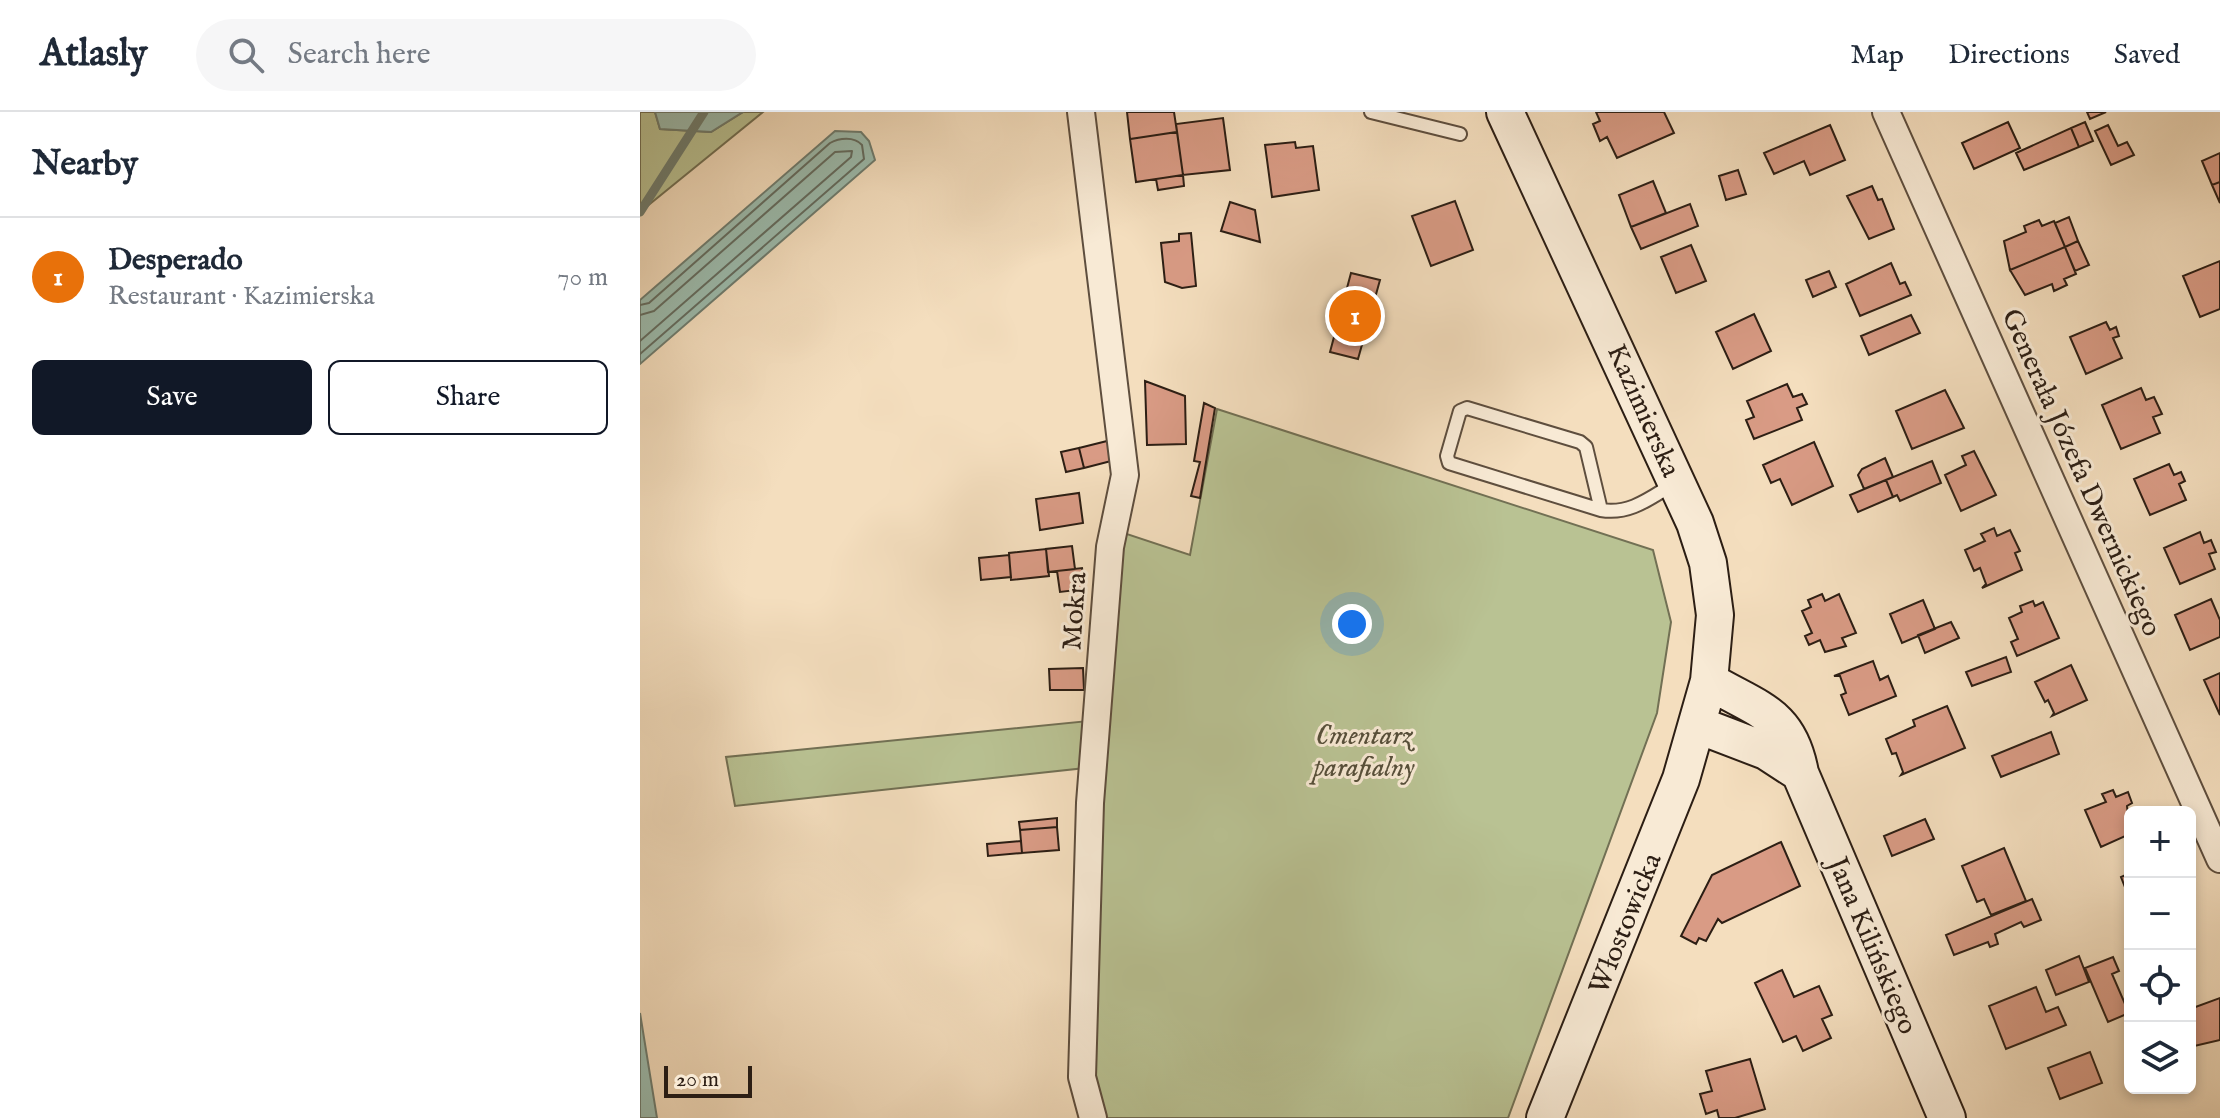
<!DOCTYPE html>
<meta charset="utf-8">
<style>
:root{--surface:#fff;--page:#f6f6f7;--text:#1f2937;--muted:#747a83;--line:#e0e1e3;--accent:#111827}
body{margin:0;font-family:"IM FELL English",serif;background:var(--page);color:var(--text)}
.controls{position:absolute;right:24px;bottom:24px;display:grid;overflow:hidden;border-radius:12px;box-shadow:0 4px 12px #0003}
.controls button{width:72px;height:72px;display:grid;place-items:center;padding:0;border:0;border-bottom:2px solid var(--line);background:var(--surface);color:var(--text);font:40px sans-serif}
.scale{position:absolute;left:24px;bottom:20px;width:88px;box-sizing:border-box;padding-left:8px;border:4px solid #2c1e14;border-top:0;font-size:22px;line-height:28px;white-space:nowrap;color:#2c1e14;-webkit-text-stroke:6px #f8ead5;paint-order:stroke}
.you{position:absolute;left:712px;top:512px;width:28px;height:28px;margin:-20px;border:6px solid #fff;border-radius:50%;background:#1a73e8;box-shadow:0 0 0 12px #1a73e833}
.badge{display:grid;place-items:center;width:52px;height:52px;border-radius:50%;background:var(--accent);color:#fff;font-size:26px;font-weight:700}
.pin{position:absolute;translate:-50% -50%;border:4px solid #fff;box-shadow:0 2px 8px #0006}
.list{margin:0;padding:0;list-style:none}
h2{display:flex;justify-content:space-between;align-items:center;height:104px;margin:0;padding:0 32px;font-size:34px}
h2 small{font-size:26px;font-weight:400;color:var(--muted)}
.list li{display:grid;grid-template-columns:52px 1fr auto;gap:24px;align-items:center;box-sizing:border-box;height:120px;padding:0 32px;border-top:2px solid var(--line)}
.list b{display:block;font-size:30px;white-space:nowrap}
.list p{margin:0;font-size:26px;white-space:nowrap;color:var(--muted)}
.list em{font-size:26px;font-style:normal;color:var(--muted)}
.actions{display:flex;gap:16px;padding:24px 32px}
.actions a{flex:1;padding:18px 0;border:2px solid var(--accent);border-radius:12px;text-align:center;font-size:28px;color:var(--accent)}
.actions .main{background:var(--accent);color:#fff}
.icon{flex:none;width:44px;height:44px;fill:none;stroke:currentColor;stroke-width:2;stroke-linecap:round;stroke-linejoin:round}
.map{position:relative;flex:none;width:1580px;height:1006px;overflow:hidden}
header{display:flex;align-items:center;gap:48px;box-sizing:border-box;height:112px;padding:0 40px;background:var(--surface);border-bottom:2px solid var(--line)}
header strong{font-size:38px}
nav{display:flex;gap:44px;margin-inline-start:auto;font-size:28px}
.search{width:560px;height:72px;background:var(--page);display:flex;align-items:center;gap:20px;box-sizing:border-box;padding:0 28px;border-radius:44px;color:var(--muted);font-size:30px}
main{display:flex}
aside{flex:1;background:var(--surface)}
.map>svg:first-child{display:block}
.green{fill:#b9c293;stroke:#727054;stroke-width:2}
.water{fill:#9cbcae;stroke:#6f7d70;stroke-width:2}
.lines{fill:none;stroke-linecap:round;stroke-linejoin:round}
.shore{stroke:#646d61;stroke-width:2}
.stream{stroke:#6f7d70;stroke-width:9}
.building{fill:#d99b85;stroke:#2c1e14;stroke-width:2}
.lane-casing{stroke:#5e4e3e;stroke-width:16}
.street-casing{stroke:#5e4e3e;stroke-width:30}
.secondary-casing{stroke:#2c1e14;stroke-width:40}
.lane{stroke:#f8ead5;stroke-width:12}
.street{stroke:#f8ead5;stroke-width:26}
.secondary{stroke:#f8ead5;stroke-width:36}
.labels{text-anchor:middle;stroke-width:6;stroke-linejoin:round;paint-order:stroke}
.street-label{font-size:28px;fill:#2c1e14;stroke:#f8ead5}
.park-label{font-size:28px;font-style:italic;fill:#564f3a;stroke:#f8ead5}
</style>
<header>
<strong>Atlasly</strong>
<div class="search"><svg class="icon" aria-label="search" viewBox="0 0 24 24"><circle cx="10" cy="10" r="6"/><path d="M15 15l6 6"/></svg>Search here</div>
<nav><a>Map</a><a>Directions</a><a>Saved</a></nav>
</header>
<main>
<aside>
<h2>Nearby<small></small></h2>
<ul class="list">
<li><span class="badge" style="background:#e8710a">1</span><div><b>Desperado</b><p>Restaurant · Kazimierska</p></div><em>70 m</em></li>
</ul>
<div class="actions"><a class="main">Save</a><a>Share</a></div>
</aside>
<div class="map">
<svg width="1580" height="1006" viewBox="0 0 1580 1006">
<rect width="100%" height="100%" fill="#f4debe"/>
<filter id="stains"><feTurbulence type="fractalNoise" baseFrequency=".0025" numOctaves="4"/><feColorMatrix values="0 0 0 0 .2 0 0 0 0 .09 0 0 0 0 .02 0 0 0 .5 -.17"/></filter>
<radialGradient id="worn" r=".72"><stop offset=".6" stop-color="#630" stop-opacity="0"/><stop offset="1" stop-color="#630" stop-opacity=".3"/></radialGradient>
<!-- green -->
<path class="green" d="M0 0H15L20 17 71 20 103 0H123L0 100Z
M577 297 1013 438 1031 510 1017 601 868 1006H461L445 952 461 655 484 421 550 443Z
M448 609 445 656 95 694 86 645Z"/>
<!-- water -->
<path class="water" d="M15 0H103L71 20 20 17Z
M195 19 221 20 229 29 235 48 0 252V188Z
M0 901 17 1006H0Z"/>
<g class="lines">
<!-- shore -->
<path class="shore" d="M0 193 9 191 190 31C199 26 214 24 222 33L224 47 0 242
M0 203 14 199 195 40 212 39 211 45 0 229"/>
<!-- stream -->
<path class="stream" d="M0 100 64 0"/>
</g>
<!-- building -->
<path class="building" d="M487 0H534L537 20 490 27Z
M956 0H1024L1034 21 977 46 967 25 960 29 953 12 960 9Z
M1447 0H1466L1450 7Z
M583 6 590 58 543 63 536 12Z
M1368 10 1380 36 1334 57 1322 31Z
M1445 10 1453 29 1439 35 1431 16Z
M1190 13 1205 48 1170 63 1164 49 1134 62 1124 41Z
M1468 13 1478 34 1487 30 1494 43 1471 53 1455 19Z
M1431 16 1439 35 1384 58 1376 41Z
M537 20 543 63 496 70 490 27Z
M655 30 656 36 673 34 679 78 632 85 625 33Z
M1580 41V70L1572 73 1562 49Z
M1098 58 1106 82 1086 88 1079 64Z
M543 63 544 74 518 78 516 67Z
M1013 69 1026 101 991 115 979 83Z
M1580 70V91L1572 73Z
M1232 74 1238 88 1242 87 1254 117 1229 127 1207 84Z
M815 89 833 138 791 154 772 104Z
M590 90 615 98 620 130 581 119Z
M1050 92 1058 114 1001 137 991 115Z
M1429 105 1438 129 1425 135 1415 111Z
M1399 108 1402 114 1414 109 1425 135 1370 158 1364 129 1386 120 1384 114Z
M551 121 556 174 542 176 525 170 521 131 539 129V122Z
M1438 129 1449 153 1435 159 1425 135Z
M1051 133 1066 169 1036 181 1021 145Z
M1425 135 1436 162 1424 167 1427 173 1414 179 1412 172 1385 183 1370 158Z
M1580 149V197L1560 205 1543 164Z
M1251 151 1260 172 1265 170 1271 183 1220 204 1206 172Z
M1189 159 1196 175 1173 185 1166 168Z
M711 161 740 168 718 247 690 240Z
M1114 202 1131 239 1093 257 1076 220Z
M1271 203 1280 221 1229 243 1221 224Z
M1466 210 1470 218 1476 215 1479 224 1473 226 1482 246 1446 262 1430 225Z
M505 269 545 284 546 332 507 333Z
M1147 272 1153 285 1162 282 1167 292 1157 296 1162 308 1114 327 1106 308 1114 305 1107 289Z
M1501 276 1506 288 1514 285 1522 302 1513 305 1520 321 1481 337 1462 293Z
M1305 278 1324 316 1272 337 1256 299Z
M564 291 575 296 560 386 551 384 560 350 554 349Z
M471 328 475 348 444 356 439 336Z
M1174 330 1193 374 1152 393 1140 367 1131 371 1123 353Z
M439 336 444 356 426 360 421 340Z
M1334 339 1356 383 1321 399 1305 363 1326 353 1322 344Z
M1245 346 1253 365 1224 377 1218 363 1222 357Z
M1292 349 1301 371 1260 389 1257 383 1253 385 1246 368Z
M1529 352 1534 363 1541 360 1545 369 1539 372 1546 388 1510 403 1494 367Z
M1246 368 1253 385 1218 400 1210 383Z
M439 381 443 411 400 418 396 387Z
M1354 416 1357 424 1370 418 1380 439 1375 441 1382 458 1342 476 1346 472 1340 456 1334 459 1325 438 1345 429 1341 422Z
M1560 420 1564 431 1571 428 1576 440 1569 442 1575 457 1540 472 1524 436Z
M432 434 435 457 408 460 406 437Z
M406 437 409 464 371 468 369 441Z
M369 443 371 465 341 468 339 446Z
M442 456 445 477 420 480 417 459Z
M1182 482 1185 489 1199 482 1216 521 1202 526 1206 534 1185 540 1180 528 1169 533 1165 524 1172 521 1162 499 1171 495 1168 488Z
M1571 487 1580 508V525L1550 538 1535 503Z
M1283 488 1295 517 1262 531 1250 502Z
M1393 489 1395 494 1403 490 1419 526 1377 544 1371 530 1378 527 1369 506 1382 500 1380 494Z
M1311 510 1319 526 1285 541 1278 523Z
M1366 545 1371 560 1332 574 1326 560Z
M1233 549 1240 568 1248 564 1256 584 1209 603 1201 583 1206 581 1200 564H1194Z
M1431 553 1447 588 1412 604 1414 601 1408 588 1405 590 1395 570Z
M443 556 444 578H410L409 557Z
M1580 561V603L1564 568Z
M1307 594 1325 636 1261 663 1263 660 1256 641 1252 642 1246 627 1275 614 1273 608Z
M1411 620 1419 642 1361 665 1352 644Z
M1473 678 1476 685 1488 680 1492 691 1487 694 1490 722 1461 735 1445 698 1466 690 1462 682Z
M417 706V715L380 718 379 710Z
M1285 707 1294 727 1252 744 1244 724Z
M417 715 419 738 382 741 380 718Z
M381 729 382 741 348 744 347 732Z
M1141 730 1160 774 1082 811 1078 807 1066 829 1059 826 1056 832 1041 824 1072 763Z
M1364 736 1386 789 1351 803 1344 787 1337 790 1322 754Z
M1490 761V788L1481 765Z
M1392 787 1401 808 1384 815 1381 810 1355 822 1358 832 1350 835 1348 830 1314 843 1306 823Z
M1439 844 1449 870 1416 883 1406 858Z
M1473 845 1479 859 1472 862 1489 901 1468 910 1445 856Z
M1142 858 1154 885 1179 874 1192 903 1182 907 1191 926 1163 939 1156 924 1143 930 1115 871Z
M1396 875 1406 900 1418 895 1426 913 1366 937 1349 894Z
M1580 886V928L1550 935V897Z
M1450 940 1462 971 1420 987 1408 956Z
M1110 947 1125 997 1095 1006H1079L1077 998 1066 1002 1060 982 1072 979 1066 959Z"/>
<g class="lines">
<!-- lane casing -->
<g class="lane-casing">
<path id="lane" d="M731 0 820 22
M961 398 946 335 940 330 827 296 820 299 807 344 809 351 961 398C990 403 1010 386 1035 371"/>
</g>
<!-- street casing -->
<g class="street-casing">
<path id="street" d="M441 0 485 363 470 435 450 691 442 965 453 1006
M1246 0 1580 747"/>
</g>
<!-- secondary casing -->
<g class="secondary-casing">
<path id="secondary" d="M865 0 1055 411 1068 451 1075 503 1069 569 1041 667 905 1006
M1069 569C1118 598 1149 601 1160 661L1307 1006
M1058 613 1126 639 1160 661"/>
</g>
<!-- lane -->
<use href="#lane" class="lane"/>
<!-- street -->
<use href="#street" class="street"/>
<!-- secondary -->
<use href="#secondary" class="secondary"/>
</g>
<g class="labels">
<!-- street labels -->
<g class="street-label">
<text transform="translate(1005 298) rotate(66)" y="10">Kazimierska</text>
<text transform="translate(1443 360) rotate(66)" y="10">Generała Józefa Dwernickiego</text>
<text transform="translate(433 499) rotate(-86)" y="10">Mokra</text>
<text transform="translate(984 811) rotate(-68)" y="10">Włostowicka</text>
<text transform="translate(1234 833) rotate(67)" y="10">Jana Kilińskiego</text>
</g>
<!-- park labels -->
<g class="park-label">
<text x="724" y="632">Cmentarz<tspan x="724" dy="32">parafialny</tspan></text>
</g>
</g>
<rect width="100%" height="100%" filter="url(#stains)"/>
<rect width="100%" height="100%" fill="url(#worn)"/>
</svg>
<div class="controls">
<button>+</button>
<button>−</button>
<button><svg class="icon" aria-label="locate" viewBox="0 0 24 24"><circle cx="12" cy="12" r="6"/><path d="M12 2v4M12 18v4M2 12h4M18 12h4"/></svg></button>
<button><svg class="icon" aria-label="layers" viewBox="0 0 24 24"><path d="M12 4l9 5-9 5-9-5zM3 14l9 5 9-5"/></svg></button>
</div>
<div class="scale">20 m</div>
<div class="you"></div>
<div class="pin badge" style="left:715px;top:204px;background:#e8710a">1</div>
</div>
</main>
